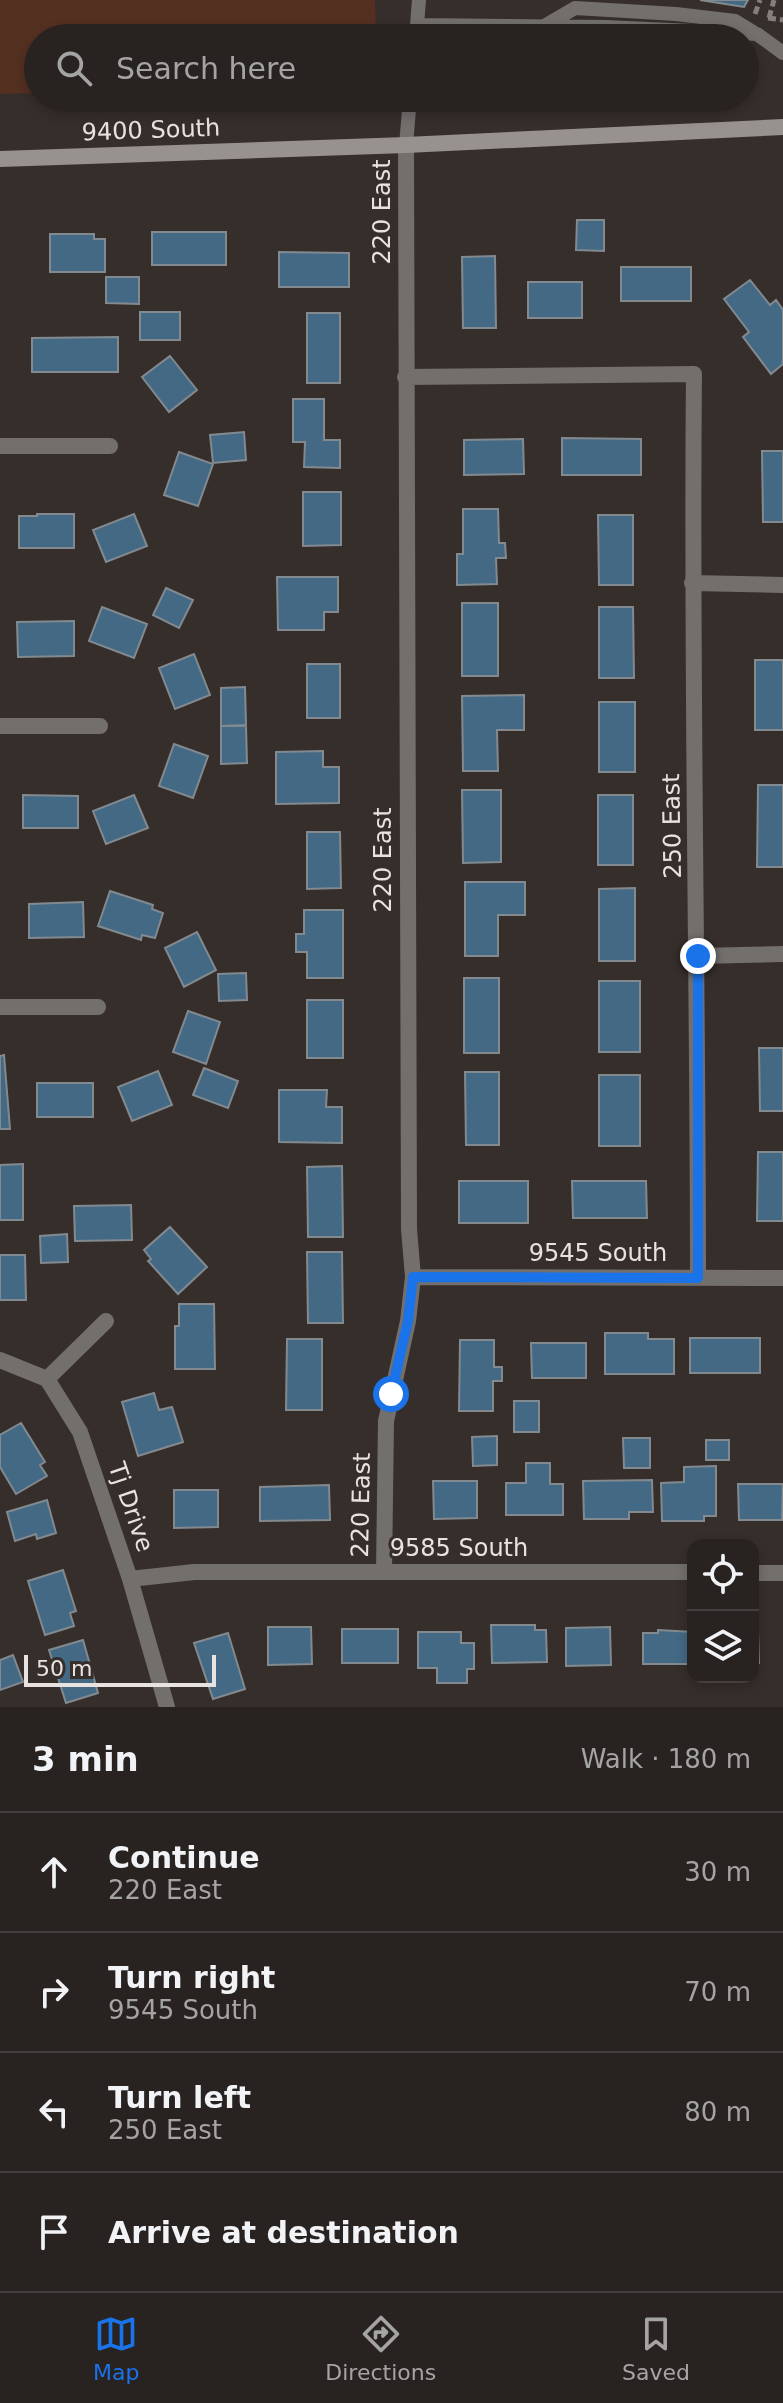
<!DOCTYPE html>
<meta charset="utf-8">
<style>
:root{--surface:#282220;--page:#302a29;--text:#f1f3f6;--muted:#a5a4a5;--line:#443f3e;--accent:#1a73e8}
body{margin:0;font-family:"DejaVu Sans",sans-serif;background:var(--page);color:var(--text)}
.controls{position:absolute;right:24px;bottom:24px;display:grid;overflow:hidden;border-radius:16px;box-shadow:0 4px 12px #0003}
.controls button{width:72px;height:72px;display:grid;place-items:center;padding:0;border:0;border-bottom:2px solid var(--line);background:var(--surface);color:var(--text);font:40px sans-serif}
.scale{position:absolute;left:24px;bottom:20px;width:192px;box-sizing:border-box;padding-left:8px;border:4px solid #e8e3e1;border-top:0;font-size:22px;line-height:28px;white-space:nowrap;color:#e8e3e1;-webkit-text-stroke:6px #362e2b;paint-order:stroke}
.stop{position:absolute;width:24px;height:24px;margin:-18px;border:6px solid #1a73e8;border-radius:50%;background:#fff}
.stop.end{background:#1a73e8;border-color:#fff;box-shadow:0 2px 8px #0008}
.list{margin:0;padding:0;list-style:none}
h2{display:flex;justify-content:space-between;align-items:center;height:104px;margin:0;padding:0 32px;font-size:34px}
h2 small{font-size:26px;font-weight:400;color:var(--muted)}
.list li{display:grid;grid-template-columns:52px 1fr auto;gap:24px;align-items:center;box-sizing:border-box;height:120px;padding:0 32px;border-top:2px solid var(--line)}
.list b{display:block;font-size:30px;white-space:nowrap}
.list p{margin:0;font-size:26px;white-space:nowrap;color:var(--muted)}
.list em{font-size:26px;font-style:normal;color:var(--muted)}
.icon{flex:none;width:44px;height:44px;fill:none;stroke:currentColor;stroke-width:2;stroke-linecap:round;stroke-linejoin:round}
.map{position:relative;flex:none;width:783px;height:1707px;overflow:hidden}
.search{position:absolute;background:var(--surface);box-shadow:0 4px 12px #0003;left:24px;right:24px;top:24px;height:88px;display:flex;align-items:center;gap:20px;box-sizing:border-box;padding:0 28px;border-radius:44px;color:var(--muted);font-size:30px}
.sheet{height:584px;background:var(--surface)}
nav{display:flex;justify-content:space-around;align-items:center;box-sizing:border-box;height:112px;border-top:2px solid var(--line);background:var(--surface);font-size:22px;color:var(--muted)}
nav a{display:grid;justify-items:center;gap:4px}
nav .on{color:var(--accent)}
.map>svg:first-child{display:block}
.green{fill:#543020}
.building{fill:#436985;stroke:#82898f;stroke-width:2}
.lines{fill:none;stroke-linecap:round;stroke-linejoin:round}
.path{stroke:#857f7c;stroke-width:5;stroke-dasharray:8 4;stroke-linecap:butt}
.lane{stroke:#736f6d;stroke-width:14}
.street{stroke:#736f6d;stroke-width:16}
.secondary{stroke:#98928f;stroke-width:16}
.route{stroke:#1a73e8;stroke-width:10}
.labels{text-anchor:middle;stroke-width:6;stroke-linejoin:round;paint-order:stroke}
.street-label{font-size:24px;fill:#e8e3e1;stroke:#362e2b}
</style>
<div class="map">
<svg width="783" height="1707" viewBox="0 0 783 1707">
<rect width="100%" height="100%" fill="#362e2b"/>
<!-- green -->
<path class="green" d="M0 0H375L376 38H38V93L0 94Z"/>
<!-- building -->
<path class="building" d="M700 0H748L744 7Z
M577 220H604V251L576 250Z
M152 232H226V265H152Z
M50 234H94V239H105V272H50Z
M279 252 349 253V287H279Z
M495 256 496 328H463L462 257Z
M621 267H691V301H621Z
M106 277H139V304L106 303Z
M750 280 770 305 776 300 783 310V364L771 374 743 337 749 332 724 299Z
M528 282H582V318H528Z
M140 312H180V340H140Z
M307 313H340V383H307Z
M118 337V372H32V338Z
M170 356 197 390 169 412 142 377Z
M293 399H324V440H340V468L304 467 305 442H293Z
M244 432 246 460 213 463 210 435Z
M562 438 641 439V475H562Z
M523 439 524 474 464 475V440Z
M762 451H783V522H763Z
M179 452 213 464 198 506 164 495Z
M303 492H341V545L303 546Z
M463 509H498L499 543H505L506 558H496L497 584 457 585V554H463Z
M37 514H74V548H19V516H37Z
M134 514 147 546 106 562 93 530Z
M598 515H633V585H599Z
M277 577H338V612H324V630H278Z
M166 588 193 600 179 628 153 615Z
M462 603H498V676H462Z
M102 607 147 624 134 658 89 641Z
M599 607H633L634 678H599Z
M74 621V656L18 657 17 622Z
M194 654 210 695 175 709 159 668Z
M755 660H783V730H755Z
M307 664H340V718H307Z
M245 687 246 725 221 726V688Z
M524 695V730H497L498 771H463L462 696Z
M599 702H635V772H599Z
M221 726H246L247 763 221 764Z
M174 744 208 756 193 798 159 786Z
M323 751V767H339V803L276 804V752Z
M758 785H783V867H757Z
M462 790H501V862L463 863Z
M23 795 78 796V828H23Z
M134 795 148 828 106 844 93 811Z
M598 795H633V865H598Z
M307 832H340L341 888 307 889Z
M465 882H525V915H498V956H465Z
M635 888V961H599V889Z
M110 891 153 905 152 909 163 913 155 938 142 935 141 940 98 926Z
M83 902 84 937 29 938V904Z
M304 910H343V978H307V952H296V934H304Z
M197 932 216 970 184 987 165 948Z
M246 973 247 1000 219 1001 218 974Z
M464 978H499V1053H464Z
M599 981H640V1052H599Z
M307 1000H343V1058H307Z
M188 1011 220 1022 206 1064 173 1052Z
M759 1048H783V1111H760Z
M4 1055 10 1129H0V1056Z
M204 1068 238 1081 228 1108 193 1095Z
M158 1071 172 1105 132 1121 118 1087Z
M465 1072H499V1145H466Z
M599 1075H640V1146H599Z
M37 1083H93V1117H37Z
M279 1090H327L326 1107H342V1143L279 1142Z
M758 1152H783V1221H757Z
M23 1164V1220H0V1165Z
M342 1166 343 1237H308L307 1167Z
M459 1181H528V1223H459Z
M572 1181H646L647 1218H573Z
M131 1205 132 1240 75 1241 74 1206Z
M170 1227 207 1267 178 1294 148 1261 151 1259 144 1250Z
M67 1234 68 1262 41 1263 40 1236Z
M307 1252H342L343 1323H308Z
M0 1255H25L26 1300H0Z
M179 1304H214L215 1369H175V1326H179Z
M605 1333H648V1339H674V1374H605Z
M690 1338H760V1373H690Z
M287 1339H322V1410H286Z
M460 1340H494V1367H502V1381H493V1411H459Z
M531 1343H586V1378H532Z
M154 1393 159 1410 172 1407 183 1442 138 1456 122 1402Z
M514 1401H539V1432H514Z
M21 1423 45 1462 40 1465 47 1476 16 1494 0 1467V1435Z
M497 1436V1465L473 1466 472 1437Z
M623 1438H650V1468H624Z
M706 1440H729V1460H706Z
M526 1463H550V1484H563V1515H506V1483H526Z
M716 1466V1516H704V1521H662L661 1483 684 1482V1467Z
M652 1480 653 1512H629V1519H584L583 1481Z
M433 1481H477V1518L434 1519Z
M738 1484H783L782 1520H739Z
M329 1485 330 1520 260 1521V1487Z
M174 1490H218V1527L174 1528Z
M47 1500 56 1533 37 1539 36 1534 15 1541 7 1512Z
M63 1570 76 1611 70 1613 74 1626 45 1635 28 1581Z
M491 1625H535V1630H546L547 1662 492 1663Z
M268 1627H311L312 1664 268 1665Z
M610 1627 611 1665 566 1666V1628Z
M342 1629H398V1663H342Z
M658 1630 693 1632V1664H643V1633H658Z
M753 1631H758L759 1663H753Z
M418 1632H461V1643H474V1669H467V1683H437V1668H418Z
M228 1633 245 1689 213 1699 194 1643Z
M83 1640 98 1693 66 1703 49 1650Z
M13 1655 23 1682 0 1690V1660Z"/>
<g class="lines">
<!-- path -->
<path class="path" d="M755 14 760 0
M768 18 783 20
M769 18 774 0"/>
<!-- lane -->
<path class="lane" d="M417 25 605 27 757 34 783 53
M546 25 575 8 676 14 735 21 753 32
M416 38 419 0
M406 145 410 98"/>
<!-- street -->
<path class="street" d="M405 377 694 374C691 675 698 976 698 1278
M0 446H110
M692 583 783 585
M0 726H100
M698 956 783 954
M0 1007H98
M413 1277 783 1278
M0 1360 47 1379 80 1432 130 1579 167 1707
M47 1379 106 1321
M384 1572 386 1421 408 1321 413 1277 409 1229 406 145
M753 1573H783
M130 1579 194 1572H693"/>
<!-- secondary -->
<path class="secondary" d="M0 159 406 145 783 127"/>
</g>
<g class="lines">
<!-- route -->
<path class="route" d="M391 1394 408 1321 413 1277 698 1278V956"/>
</g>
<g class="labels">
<!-- street labels -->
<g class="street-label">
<text transform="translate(151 130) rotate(-2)" y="8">9400 South</text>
<text transform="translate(382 212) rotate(-90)" y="8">220 East</text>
<text transform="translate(672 826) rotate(-91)" y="8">250 East</text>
<text transform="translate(383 860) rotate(-90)" y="8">220 East</text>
<text x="598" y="1261">9545 South</text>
<text transform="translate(361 1505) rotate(-89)" y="8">220 East</text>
<text transform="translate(131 1507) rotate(71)" y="8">Tj Drive</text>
<text x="459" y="1556">9585 South</text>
</g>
</g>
</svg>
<div class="controls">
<button><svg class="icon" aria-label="locate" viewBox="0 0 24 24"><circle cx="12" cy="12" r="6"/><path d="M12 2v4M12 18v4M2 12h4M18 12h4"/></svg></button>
<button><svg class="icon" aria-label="layers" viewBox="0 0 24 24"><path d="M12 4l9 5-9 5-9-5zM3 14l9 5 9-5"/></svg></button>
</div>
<div class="scale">50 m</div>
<div class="stop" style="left:391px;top:1394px"></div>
<div class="stop end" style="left:698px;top:956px"></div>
<div class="search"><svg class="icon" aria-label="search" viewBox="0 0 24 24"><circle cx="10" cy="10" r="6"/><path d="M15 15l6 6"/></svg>Search here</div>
</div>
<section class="sheet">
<h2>3 min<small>Walk · 180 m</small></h2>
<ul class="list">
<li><svg class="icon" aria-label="ahead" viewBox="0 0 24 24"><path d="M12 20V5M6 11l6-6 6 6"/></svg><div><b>Continue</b><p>220 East</p></div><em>30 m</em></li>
<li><svg class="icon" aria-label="right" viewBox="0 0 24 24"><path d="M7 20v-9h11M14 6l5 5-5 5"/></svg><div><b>Turn right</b><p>9545 South</p></div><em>70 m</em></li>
<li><svg class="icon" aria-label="left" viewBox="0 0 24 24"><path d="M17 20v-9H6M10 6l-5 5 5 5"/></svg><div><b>Turn left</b><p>250 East</p></div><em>80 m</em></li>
<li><svg class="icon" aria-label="arrive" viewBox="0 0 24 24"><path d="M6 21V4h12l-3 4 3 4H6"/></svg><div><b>Arrive at destination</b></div></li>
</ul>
</section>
<nav>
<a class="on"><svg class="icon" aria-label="map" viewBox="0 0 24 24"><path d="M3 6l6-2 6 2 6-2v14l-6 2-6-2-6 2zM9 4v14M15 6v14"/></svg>Map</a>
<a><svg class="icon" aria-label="directions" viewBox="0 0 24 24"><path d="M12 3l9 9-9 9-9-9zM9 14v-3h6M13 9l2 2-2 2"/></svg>Directions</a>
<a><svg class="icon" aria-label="saved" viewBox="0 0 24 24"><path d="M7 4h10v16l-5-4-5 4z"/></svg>Saved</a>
</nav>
